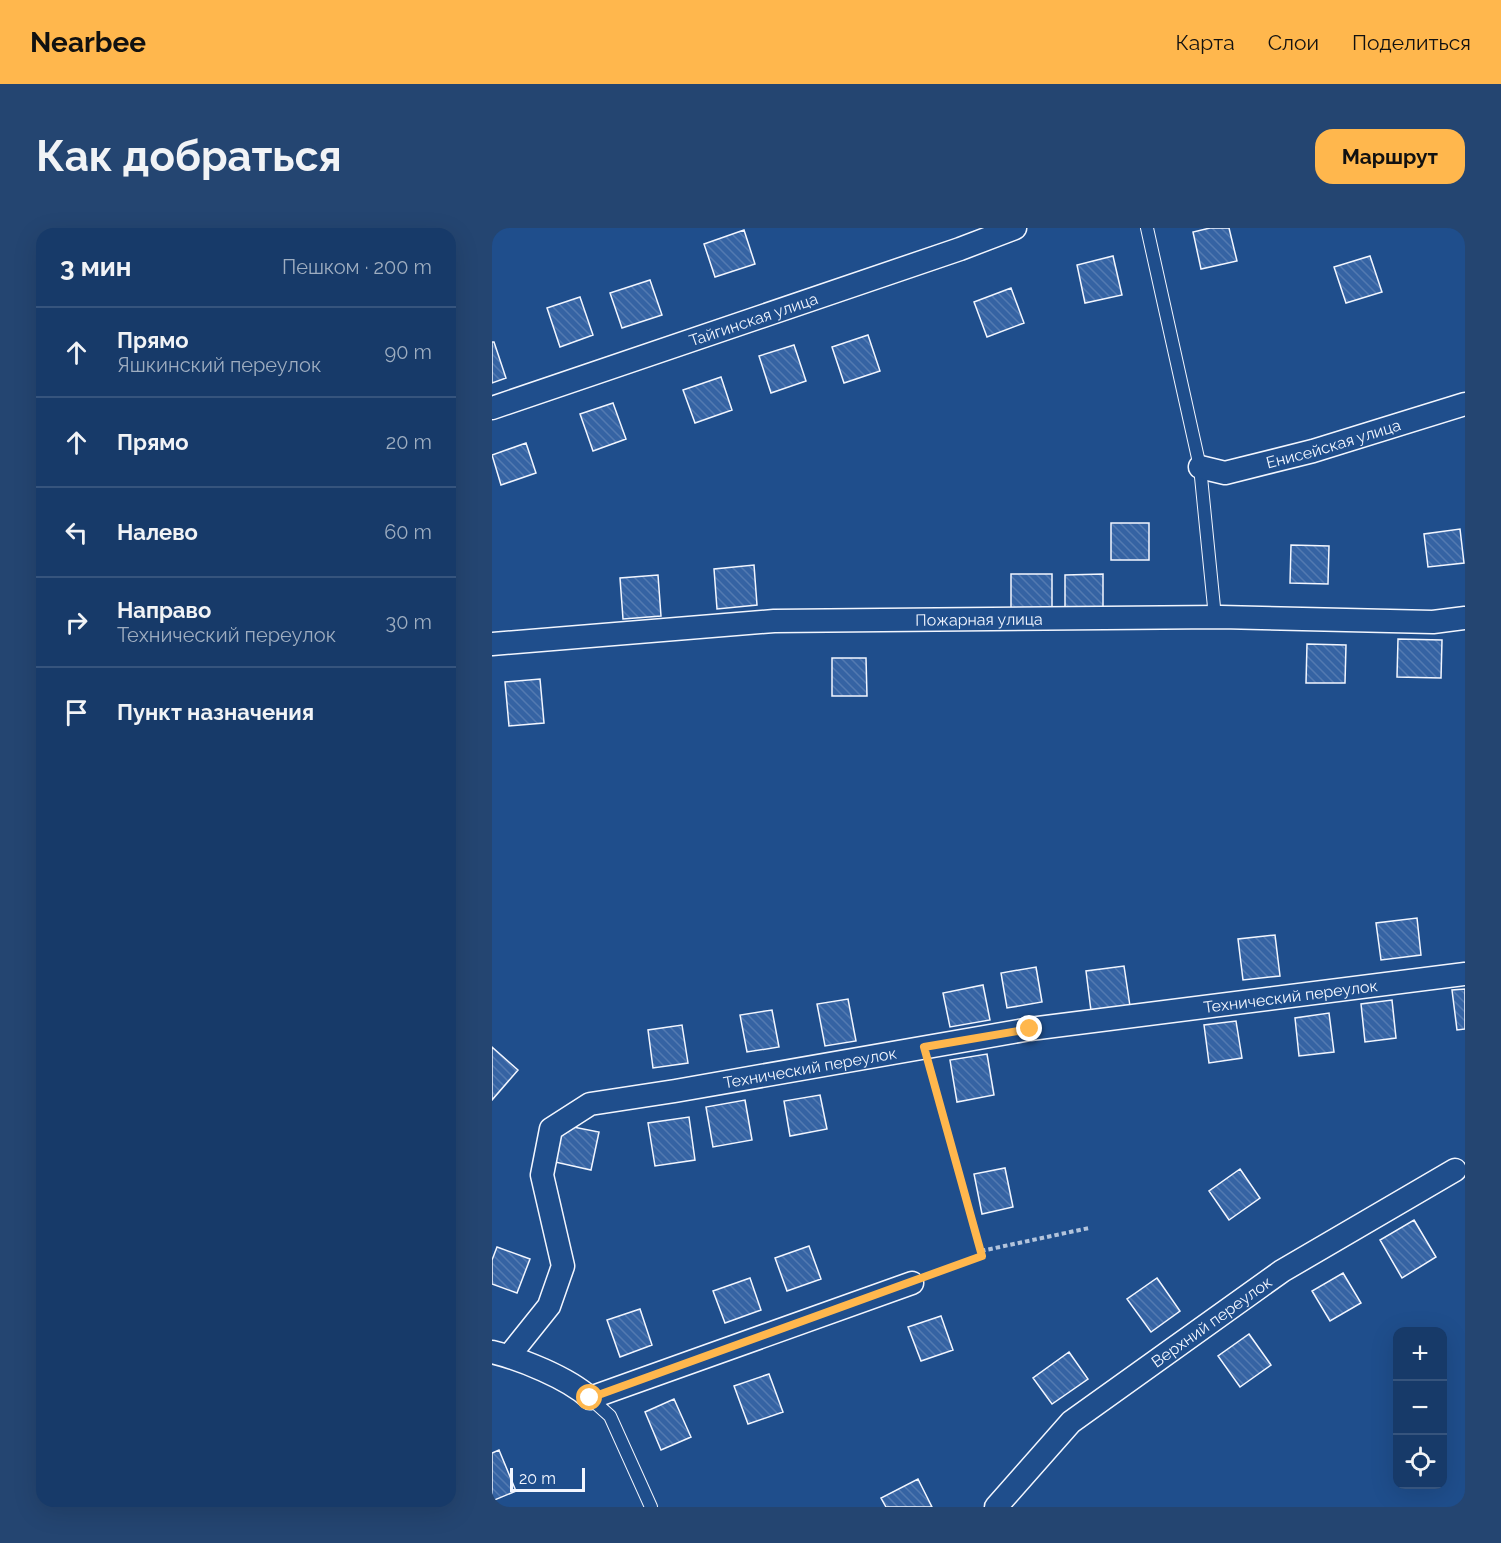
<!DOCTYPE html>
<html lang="ru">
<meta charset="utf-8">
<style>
:root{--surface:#173a69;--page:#244571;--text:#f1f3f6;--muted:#9eadc0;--line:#36547d;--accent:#ffb74d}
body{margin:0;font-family:Raleway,sans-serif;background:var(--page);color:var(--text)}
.controls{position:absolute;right:18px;bottom:18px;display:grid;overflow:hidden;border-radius:12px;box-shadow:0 6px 24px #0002}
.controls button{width:54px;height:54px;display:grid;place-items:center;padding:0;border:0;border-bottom:2px solid var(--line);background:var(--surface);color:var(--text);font:30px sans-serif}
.scale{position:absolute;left:18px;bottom:15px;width:75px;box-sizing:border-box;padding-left:6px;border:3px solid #f2f6ff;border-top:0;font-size:16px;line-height:21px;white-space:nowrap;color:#f2f6ff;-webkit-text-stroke:4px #1f4e8c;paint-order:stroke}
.stop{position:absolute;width:18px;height:18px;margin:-14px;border:4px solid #ffb74d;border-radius:50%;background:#fff}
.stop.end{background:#ffb74d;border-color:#fff;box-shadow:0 2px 6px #0008}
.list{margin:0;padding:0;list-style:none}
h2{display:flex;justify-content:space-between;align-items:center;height:78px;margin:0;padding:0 24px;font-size:26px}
h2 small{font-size:20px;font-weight:400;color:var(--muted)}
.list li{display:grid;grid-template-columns:39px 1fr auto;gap:18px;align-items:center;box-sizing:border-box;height:90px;padding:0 24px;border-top:2px solid var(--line)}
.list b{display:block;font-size:22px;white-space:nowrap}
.list p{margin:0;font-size:20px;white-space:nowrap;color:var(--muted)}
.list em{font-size:20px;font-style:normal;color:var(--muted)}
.icon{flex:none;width:33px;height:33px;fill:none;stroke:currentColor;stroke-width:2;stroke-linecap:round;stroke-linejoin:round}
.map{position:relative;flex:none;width:973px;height:1279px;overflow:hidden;border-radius:18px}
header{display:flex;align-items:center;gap:36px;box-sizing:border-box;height:84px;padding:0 30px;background:var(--accent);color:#111}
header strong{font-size:28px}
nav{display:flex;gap:33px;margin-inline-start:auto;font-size:21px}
.intro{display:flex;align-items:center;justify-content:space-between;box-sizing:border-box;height:144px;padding:0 36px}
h1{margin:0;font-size:42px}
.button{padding:15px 27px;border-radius:18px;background:var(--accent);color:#111;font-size:21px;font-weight:700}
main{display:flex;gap:36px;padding:0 36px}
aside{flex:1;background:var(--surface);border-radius:18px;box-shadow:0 6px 24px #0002}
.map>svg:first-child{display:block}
.building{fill:url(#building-back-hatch);stroke:#f2f6ff;stroke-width:1.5}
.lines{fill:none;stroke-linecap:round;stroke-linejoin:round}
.service-casing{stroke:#f2f6ff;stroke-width:14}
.minor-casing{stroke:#f2f6ff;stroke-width:25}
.path{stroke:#b3c4dc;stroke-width:4;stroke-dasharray:4.5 3;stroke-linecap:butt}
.service{stroke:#1f4e8c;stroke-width:12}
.minor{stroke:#1f4e8c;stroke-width:22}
.route{stroke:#ffb74d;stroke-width:8}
.labels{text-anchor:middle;stroke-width:4.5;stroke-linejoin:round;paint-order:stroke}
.street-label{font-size:16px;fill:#f2f6ff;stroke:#1f4e8c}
</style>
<header>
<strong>Nearbee</strong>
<nav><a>Карта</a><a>Слои</a><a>Поделиться</a></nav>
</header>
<div class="intro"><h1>Как добраться</h1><a class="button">Маршрут</a></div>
<main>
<aside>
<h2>3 мин<small>Пешком · 200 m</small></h2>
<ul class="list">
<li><svg class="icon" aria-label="ahead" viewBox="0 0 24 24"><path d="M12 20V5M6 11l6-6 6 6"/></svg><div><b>Прямо</b><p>Яшкинский переулок</p></div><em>90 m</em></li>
<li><svg class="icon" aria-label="ahead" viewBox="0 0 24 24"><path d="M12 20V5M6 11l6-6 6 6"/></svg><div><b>Прямо</b></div><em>20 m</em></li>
<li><svg class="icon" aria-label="left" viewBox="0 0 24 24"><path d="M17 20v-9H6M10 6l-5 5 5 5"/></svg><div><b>Налево</b></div><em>60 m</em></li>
<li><svg class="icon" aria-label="right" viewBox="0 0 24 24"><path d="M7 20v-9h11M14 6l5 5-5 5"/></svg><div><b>Направо</b><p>Технический переулок</p></div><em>30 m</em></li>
<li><svg class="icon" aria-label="arrive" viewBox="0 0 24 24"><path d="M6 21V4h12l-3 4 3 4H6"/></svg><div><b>Пункт назначения</b></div></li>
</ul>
</aside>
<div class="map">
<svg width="973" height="1279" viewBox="0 0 973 1279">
<defs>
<pattern id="building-back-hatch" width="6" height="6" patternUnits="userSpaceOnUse" patternTransform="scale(1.5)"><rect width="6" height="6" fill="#3563a3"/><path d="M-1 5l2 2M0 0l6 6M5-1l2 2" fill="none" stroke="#537ab1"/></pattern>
</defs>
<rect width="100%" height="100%" fill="#1f4e8c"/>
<!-- building -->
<path class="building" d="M718 0H737L745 33 709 41 701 4Z
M252 2 263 36 223 49 212 16Z
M621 28 630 67 593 75 585 37Z
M878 28 890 64 854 75 842 39Z
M158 52 170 87 130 100 118 65Z
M519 60 532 95 495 109 482 74Z
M88 69 101 107 68 119 55 80Z
M376 107 388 143 352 155 340 119Z
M0 114H2L14 150 0 155Z
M302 117 314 153 279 165 267 128Z
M229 149 240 182 203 195 191 162Z
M121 175 134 211 101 223 88 186Z
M34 215 44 245 9 257 0 227Z
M619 295H657V332H619Z
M968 301 972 335 936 339 932 306Z
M799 317 837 318 836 356 798 355Z
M262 337 265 377 225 381 222 341Z
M519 346H560V386H519Z
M611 346V381H573V347Z
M166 347 169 388 131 391 128 350Z
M906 411 950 412 949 450 905 449Z
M815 416 854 417 853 455H814Z
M340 430H374L375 468H340Z
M48 451 52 495 17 498 13 454Z
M925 690 929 727 889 732 884 695Z
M783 707 788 748 751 752 746 711Z
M632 738 638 778 599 783 594 743Z
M544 739 550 774 515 780 509 745Z
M491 757 498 792 458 799 451 765Z
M973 761V801L965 802 960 762Z
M356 771 364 813 333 818 325 776Z
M900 772 904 810 873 814 869 776Z
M280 782 287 819 255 824 248 787Z
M837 785 842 824 807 828 803 790Z
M744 793 750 830 717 835 712 797Z
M190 797 196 835 161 840 156 802Z
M0 819 26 842 0 872Z
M495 826 502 867 465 874 458 832Z
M328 867 335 901 298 908 292 873Z
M253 872 260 912 221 919 214 879Z
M197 889 203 932 163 938 156 895Z
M71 897 107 904 99 942 63 934Z
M513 940 521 979 490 986 482 946Z
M748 941 768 970 737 992 717 963Z
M922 992 944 1029 910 1050 888 1012Z
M317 1018 329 1051 295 1063 283 1030Z
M5 1019 38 1031 25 1065 0 1056V1032Z
M851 1045 869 1075 838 1093 820 1063Z
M258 1050 269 1082 233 1095 221 1063Z
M665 1050 688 1083 659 1104 635 1071Z
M148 1081 160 1117 128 1129 115 1092Z
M449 1088 461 1122 429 1133 416 1099Z
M757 1106 779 1137 748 1159 726 1128Z
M577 1124 596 1151 560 1176 541 1150Z
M277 1146 291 1184 256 1196 242 1158Z
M182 1171 199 1209 169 1222 153 1184Z
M7 1222 24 1263 0 1273V1225Z
M426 1251 440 1279H394L389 1270Z"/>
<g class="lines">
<!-- service casing -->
<g class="service-casing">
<path id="service" d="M655 0 708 239 723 389
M98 1170 118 1188 159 1279"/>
</g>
<!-- minor casing -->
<g class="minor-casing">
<g id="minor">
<path id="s1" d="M0 180 468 21 523 0"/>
<path id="s2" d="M708 239 733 245 821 223 973 176"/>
<path id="s3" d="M0 416 282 393 729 389 941 394 973 390"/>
<path d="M0 1124C29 1131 76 1150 98 1170L420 1055"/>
<path id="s4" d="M17 1128 57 1078 71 1038 50 947 59 901 98 876 183 863 538 801 973 746"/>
<path id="s5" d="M504 1279 579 1194 790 1043 963 942"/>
</g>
</g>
<!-- path -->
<path class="path" d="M438 840 490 1028 442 1047
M489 1023 597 1000"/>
<!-- service -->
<use href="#service" class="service"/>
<!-- minor -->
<use href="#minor" class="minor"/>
</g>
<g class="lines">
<!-- route -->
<path class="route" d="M98 1170 490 1028 432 819 538 801"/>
</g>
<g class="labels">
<!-- street labels -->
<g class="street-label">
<text dy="6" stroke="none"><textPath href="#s1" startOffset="276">Тайгинская улица</textPath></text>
<text dy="6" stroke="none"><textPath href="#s2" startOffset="138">Енисейская улица</textPath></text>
<text dy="6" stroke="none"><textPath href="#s3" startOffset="488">Пожарная улица</textPath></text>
<text dy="6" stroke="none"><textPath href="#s4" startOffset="1002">Технический переулок</textPath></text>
<text dy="6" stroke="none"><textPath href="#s4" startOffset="516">Технический переулок</textPath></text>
<text dy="6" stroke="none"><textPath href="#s5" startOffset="286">Верхний переулок</textPath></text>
</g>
</g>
</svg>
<div class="controls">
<button>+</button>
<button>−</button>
<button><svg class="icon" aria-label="locate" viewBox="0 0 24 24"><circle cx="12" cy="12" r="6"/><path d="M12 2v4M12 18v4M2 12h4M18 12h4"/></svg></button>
</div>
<div class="scale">20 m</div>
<div class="stop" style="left:98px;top:1170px"></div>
<div class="stop end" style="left:538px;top:801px"></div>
</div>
</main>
